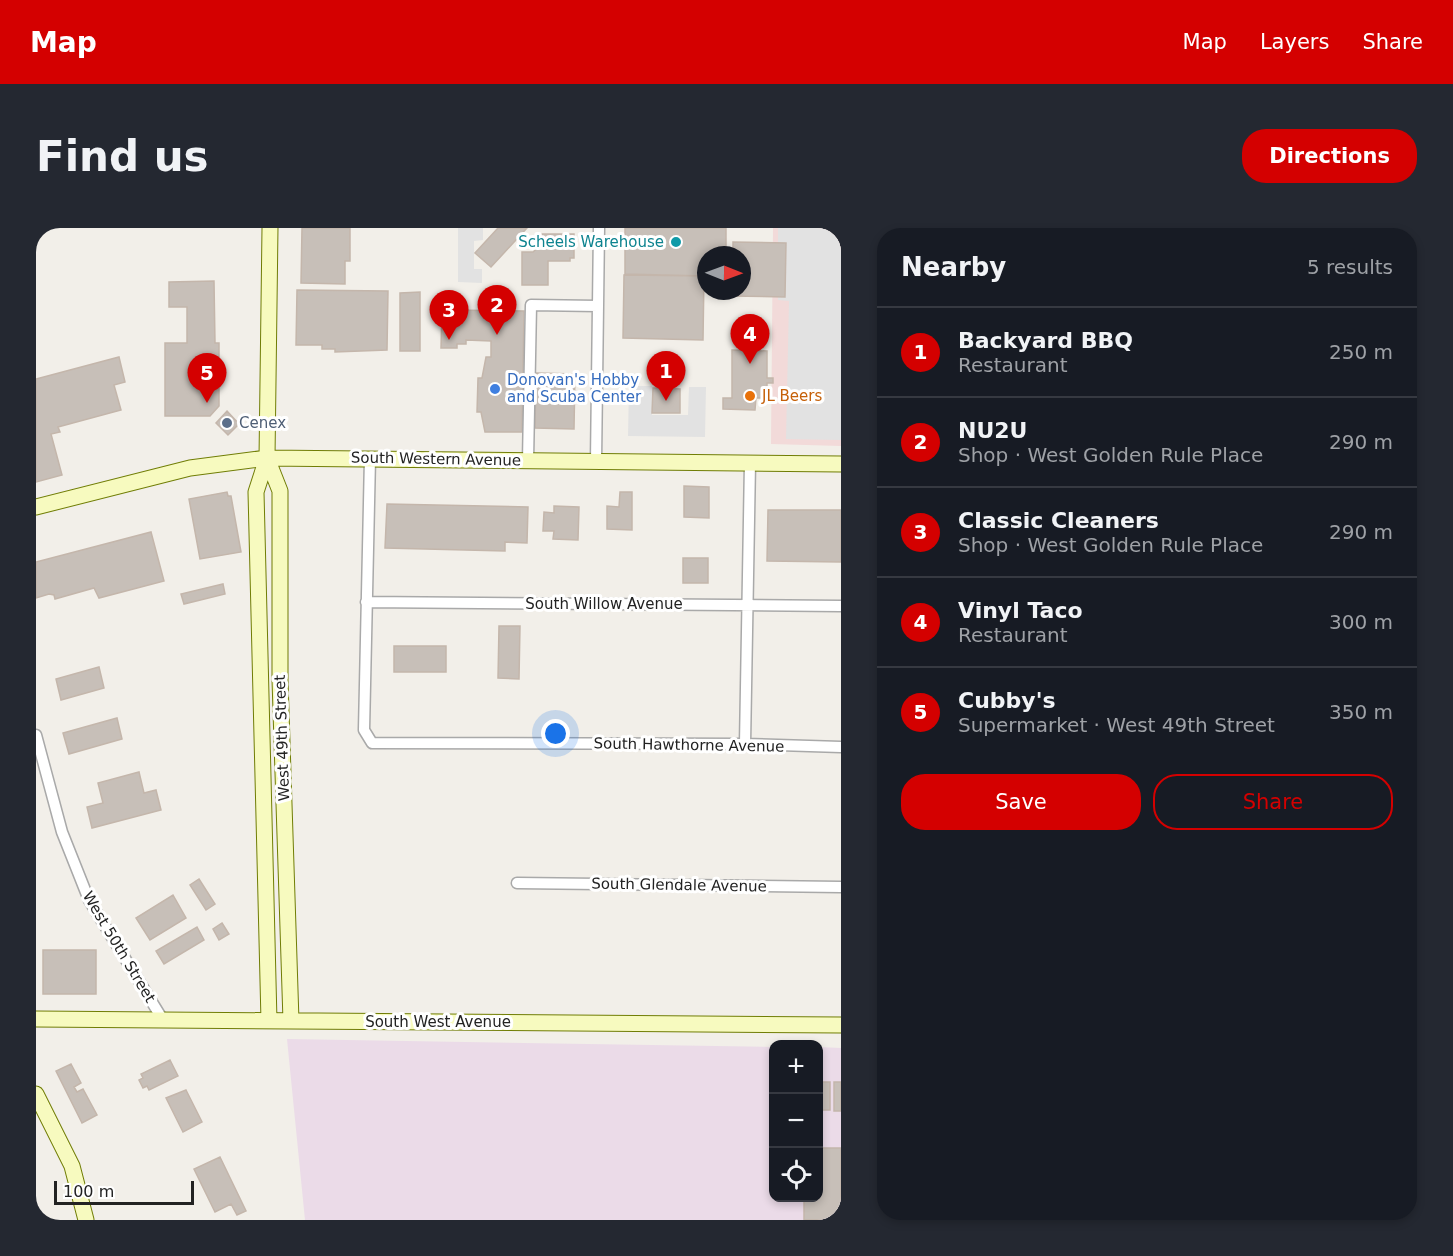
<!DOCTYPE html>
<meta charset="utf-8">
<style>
:root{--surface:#171b24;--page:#242831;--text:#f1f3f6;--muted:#9ea1a6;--line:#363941;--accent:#d40000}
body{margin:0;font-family:"DejaVu Sans",sans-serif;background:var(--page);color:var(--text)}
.controls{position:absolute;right:18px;bottom:18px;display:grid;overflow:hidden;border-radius:12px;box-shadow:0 3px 9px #0003}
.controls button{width:54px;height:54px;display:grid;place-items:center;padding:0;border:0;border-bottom:2px solid var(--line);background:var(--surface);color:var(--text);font:30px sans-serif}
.compass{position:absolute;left:661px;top:18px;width:54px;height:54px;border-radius:50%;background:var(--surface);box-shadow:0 3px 9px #0003;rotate:91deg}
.scale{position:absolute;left:18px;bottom:15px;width:140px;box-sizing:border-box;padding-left:6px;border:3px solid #222;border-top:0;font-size:16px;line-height:21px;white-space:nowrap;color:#222;-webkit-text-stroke:4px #fff;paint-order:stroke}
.you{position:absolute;left:520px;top:506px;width:21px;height:21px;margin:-15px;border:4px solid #fff;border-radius:50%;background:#1a73e8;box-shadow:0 0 0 9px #1a73e833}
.badge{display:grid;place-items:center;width:39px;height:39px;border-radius:50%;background:var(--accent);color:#fff;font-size:20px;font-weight:700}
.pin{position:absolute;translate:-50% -50px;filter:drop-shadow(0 2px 3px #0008)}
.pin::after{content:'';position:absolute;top:32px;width:21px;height:18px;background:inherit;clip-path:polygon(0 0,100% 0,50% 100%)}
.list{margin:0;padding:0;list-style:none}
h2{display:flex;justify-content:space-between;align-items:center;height:78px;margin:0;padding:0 24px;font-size:26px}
h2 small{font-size:20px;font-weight:400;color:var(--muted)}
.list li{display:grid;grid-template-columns:39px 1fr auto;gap:18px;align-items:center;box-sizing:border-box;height:90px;padding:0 24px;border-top:2px solid var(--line)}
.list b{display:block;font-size:22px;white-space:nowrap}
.list p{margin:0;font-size:20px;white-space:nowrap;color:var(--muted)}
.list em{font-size:20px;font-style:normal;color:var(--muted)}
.actions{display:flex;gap:12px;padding:18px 24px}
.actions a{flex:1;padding:14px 0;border:2px solid var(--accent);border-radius:24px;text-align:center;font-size:21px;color:var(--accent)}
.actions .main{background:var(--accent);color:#fff}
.icon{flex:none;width:33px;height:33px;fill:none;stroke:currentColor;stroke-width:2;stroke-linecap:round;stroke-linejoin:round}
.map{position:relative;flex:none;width:805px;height:992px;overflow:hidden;border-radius:24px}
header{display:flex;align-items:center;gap:36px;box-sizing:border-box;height:84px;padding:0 30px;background:var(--accent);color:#fff}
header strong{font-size:28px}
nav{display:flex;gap:33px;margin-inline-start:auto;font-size:21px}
.intro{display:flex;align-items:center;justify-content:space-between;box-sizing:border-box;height:144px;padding:0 36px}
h1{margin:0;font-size:42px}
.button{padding:15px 27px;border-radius:24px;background:var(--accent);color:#fff;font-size:21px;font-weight:700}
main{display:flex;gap:36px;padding:0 36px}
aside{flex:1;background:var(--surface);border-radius:24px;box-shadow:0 3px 9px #0003}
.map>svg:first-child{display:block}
.commercial{fill:#f2dad9}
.industrial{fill:#ebdbe8}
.parking{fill:#e2e2e2}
.building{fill:#c7bfb8;stroke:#c4b6ab;stroke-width:1.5}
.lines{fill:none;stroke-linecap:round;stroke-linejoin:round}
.street-casing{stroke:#a9a9a9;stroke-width:13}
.secondary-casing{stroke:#707d05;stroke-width:17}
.street{stroke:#fff;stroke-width:10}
.secondary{stroke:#f7fabf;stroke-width:15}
.culture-dot{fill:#0f9aa8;stroke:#fff;stroke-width:2}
.shop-dot{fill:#3f7fe0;stroke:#fff;stroke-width:2}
.food-dot{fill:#e8710a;stroke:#fff;stroke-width:2}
.service-dot{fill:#5c6f8a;stroke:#fff;stroke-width:2}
.labels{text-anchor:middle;stroke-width:6;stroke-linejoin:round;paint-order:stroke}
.culture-label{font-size:15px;fill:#0d838f;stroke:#fff;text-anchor:end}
.shop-label{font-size:15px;fill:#366cbe;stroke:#fff;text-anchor:start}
.food-label{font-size:15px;fill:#c56008;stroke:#fff;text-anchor:start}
.service-label{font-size:15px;fill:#4e5e75;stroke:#fff;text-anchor:start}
.street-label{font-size:15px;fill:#222;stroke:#fff}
</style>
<header>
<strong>Map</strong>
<nav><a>Map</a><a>Layers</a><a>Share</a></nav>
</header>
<div class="intro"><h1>Find us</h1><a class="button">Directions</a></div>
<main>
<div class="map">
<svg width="805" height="992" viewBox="0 0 805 992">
<rect width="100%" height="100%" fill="#f2efe9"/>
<!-- commercial -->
<path class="commercial" d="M737 0H805V218L735 216Z"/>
<!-- industrial -->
<path class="industrial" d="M251 811 737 819 738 970H782L783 819 805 820V992H269Z"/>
<!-- parking -->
<path class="parking" d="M422 0H447V12L438 13V41H446V55L422 54Z
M742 0H805V212L750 211 753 73 742 72Z
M593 158H616V187H652L653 159H670L669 209 592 208Z"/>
<!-- building -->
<path class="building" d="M266 0H314V33H309V56L265 55Z
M462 0H491L455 39 439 25Z
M589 0H690V27H670V48L589 46Z
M506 6H538V30H534V33H512V57H486V24H497L506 16Z
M697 14 750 15 749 69 696 68V63H706V27H697Z
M588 47 668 48 667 112 587 110Z
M178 53 179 115H183V178L174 188H129V115H151V79H133V54Z
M261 62 352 63 351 122 299 124V121H286V117H260Z
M384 64V123H364V65Z
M406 82 488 83 486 204H449L445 184H441L442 150H446L450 129H455V113L430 112V116H421V120H405Z
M696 122 731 123V150H737V155H731V170H720L719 182 687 181V170H696Z
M83 129 89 154 78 157 85 182 22 199 24 204 15 206 26 247 0 254V151Z
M500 145 539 146 538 201 499 200Z
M617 160 644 161V185H616Z
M191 183 203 196 192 207 180 195Z
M648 258 673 259V290L648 289Z
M191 264 192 268H195L205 324 164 331 153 271Z
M584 264H596V302L571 301V278L583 279Z
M351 276 492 279 491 315 469 314V323L349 320Z
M518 278 543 279 542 312 517 311 518 303H507L508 284 518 285Z
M732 282H805V334L731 333Z
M115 304 128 353 63 370 58 360 19 371 18 367 13 366 0 370V334Z
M647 330H672V355H647Z
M187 356 189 366 148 376 145 366Z
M463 398H484L483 451 462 450Z
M358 418H410V444H358Z
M63 439 68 460 25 472 20 451Z
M81 490 86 511 33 526 27 505Z
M103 544 108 565 120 562 125 582 56 600 51 579 67 575 62 555Z
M163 651 179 676 170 682 154 657Z
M137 667 150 690 114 712 100 690Z
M186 695 193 706 183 712 177 701Z
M161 699 168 712 128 736 120 723Z
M7 722H60V766H7Z
M134 832 142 848 113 862 111 858 107 860 103 852 107 850 105 846Z
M35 836 45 855 38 859 41 864 47 861 61 887 46 895 20 843Z
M782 854H794V882H782Z
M798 854H805V883H798Z
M150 862 166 894 147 904 130 870Z
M782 920H805V992H768V970H782Z
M184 929 210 983 201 987 195 976 179 984 158 941Z"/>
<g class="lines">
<!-- street casing -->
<g class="street-casing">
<path id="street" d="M334 230 328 502 336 515 709 516 805 519
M492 232 495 77 562 78
M560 233 563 0
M330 374 805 378
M0 507 26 604 53 672 127 792
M709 516 714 235
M481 655 805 659"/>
</g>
<!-- secondary casing -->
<g class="secondary-casing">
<path id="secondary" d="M231 230 244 263V452L255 793
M0 279 154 240 231 230 805 236
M0 791 805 797
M233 793 220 264 231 230 234 0
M0 866 36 938 50 992"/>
</g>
<!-- street -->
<use href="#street" class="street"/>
<!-- secondary -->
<use href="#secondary" class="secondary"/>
</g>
<!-- markers -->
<circle class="culture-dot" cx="640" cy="14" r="6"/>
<circle class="shop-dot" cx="459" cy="161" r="6"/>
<circle class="food-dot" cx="714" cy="168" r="6"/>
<circle class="service-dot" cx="191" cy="195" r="6"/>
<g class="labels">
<!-- culture labels -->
<g class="culture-label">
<text x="628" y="19">Scheels Warehouse</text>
</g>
<!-- shop labels -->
<g class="shop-label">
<text x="471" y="157">Donovan's Hobby<tspan x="471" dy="17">and Scuba Center</tspan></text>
</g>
<!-- food labels -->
<g class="food-label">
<text x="726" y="173">JL Beers</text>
</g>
<!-- service labels -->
<g class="service-label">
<text x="203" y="200">Cenex</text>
</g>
<!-- street labels -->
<g class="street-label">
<text transform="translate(400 231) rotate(1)" y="5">South Western Avenue</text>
<text x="568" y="381">South Willow Avenue</text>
<text transform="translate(246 510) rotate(-92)" y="5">West 49th Street</text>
<text transform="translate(653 517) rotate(1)" y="5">South Hawthorne Avenue</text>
<text transform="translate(643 657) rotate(1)" y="5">South Glendale Avenue</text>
<text transform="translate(83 719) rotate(59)" y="5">West 50th Street</text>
<text x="402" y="799">South West Avenue</text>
</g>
</g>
</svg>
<div class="controls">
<button>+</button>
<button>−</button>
<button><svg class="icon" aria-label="locate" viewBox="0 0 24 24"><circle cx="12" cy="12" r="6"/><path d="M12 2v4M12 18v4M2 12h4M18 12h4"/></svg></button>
</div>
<svg class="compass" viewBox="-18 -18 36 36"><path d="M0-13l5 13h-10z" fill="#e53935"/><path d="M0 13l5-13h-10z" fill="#9ea1a6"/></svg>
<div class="scale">100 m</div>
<div class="you"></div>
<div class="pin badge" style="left:630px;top:173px">1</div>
<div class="pin badge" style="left:461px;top:107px">2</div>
<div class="pin badge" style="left:413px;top:112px">3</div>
<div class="pin badge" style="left:714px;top:136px">4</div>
<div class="pin badge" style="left:171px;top:175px">5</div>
</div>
<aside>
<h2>Nearby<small>5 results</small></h2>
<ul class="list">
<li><span class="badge">1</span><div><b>Backyard BBQ</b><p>Restaurant</p></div><em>250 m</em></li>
<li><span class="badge">2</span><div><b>NU2U</b><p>Shop · West Golden Rule Place</p></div><em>290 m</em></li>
<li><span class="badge">3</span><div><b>Classic Cleaners</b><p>Shop · West Golden Rule Place</p></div><em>290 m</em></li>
<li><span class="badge">4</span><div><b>Vinyl Taco</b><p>Restaurant</p></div><em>300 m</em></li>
<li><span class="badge">5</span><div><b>Cubby's</b><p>Supermarket · West 49th Street</p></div><em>350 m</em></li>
</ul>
<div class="actions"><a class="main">Save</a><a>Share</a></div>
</aside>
</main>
